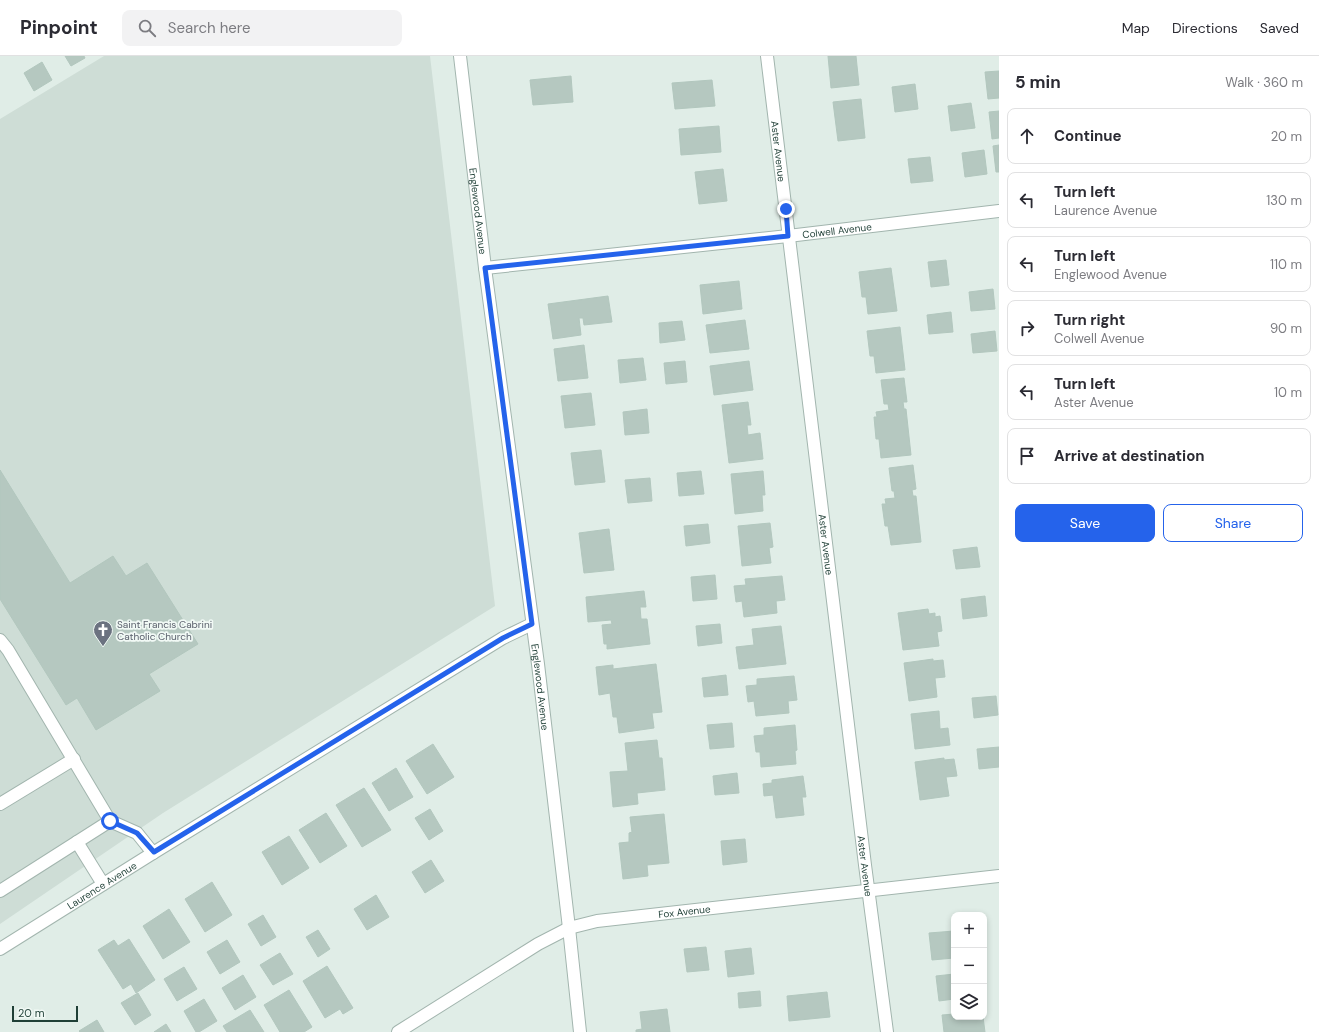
<!DOCTYPE html>
<meta charset="utf-8">
<style>
:root{--surface:#fff;--page:#f2f2f3;--text:#2b2b33;--muted:#7c7c81;--line:#e1e1e2;--accent:#2563eb}
body{margin:0;font-family:"DM Sans",sans-serif;background:var(--page);color:var(--text)}
.controls{position:absolute;right:12px;bottom:12px;display:grid;overflow:hidden;border-radius:8px;box-shadow:0 2px 6px #0003}
.controls button{width:36px;height:36px;display:grid;place-items:center;padding:0;border:0;border-bottom:1px solid var(--line);background:var(--surface);color:var(--text);font:20px sans-serif}
.scale{position:absolute;left:12px;bottom:10px;width:66px;box-sizing:border-box;padding-left:4px;border:2px solid #1f3f36;border-top:0;font-size:11px;line-height:14px;white-space:nowrap;color:#1f3f36;-webkit-text-stroke:3px #f1f9f5;paint-order:stroke}
.stop{position:absolute;width:12px;height:12px;margin:-9px;border:3px solid #2563eb;border-radius:50%;background:#fff}
.stop.end{background:#2563eb;border-color:#fff;box-shadow:0 1px 4px #0008}
.list{margin:0;padding:0;list-style:none}
h2{display:flex;justify-content:space-between;align-items:center;height:52px;margin:0;padding:0 16px;font-size:17px}
h2 small{font-size:13px;font-weight:400;color:var(--muted)}
.list li{display:grid;grid-template-columns:26px 1fr auto;gap:12px;align-items:center;box-sizing:border-box;height:56px;margin:0 8px 8px;padding:0 8px;border:1px solid var(--line);border-radius:8px}
.list b{display:block;font-size:15px;white-space:nowrap}
.list p{margin:0;font-size:13px;white-space:nowrap;color:var(--muted)}
.list em{font-size:13px;font-style:normal;color:var(--muted)}
.actions{display:flex;gap:8px;padding:12px 16px}
.actions a{flex:1;padding:9px 0;border:1px solid var(--accent);border-radius:8px;text-align:center;font-size:14px;color:var(--accent)}
.actions .main{background:var(--accent);color:#fff}
.icon{flex:none;width:22px;height:22px;fill:none;stroke:currentColor;stroke-width:2;stroke-linecap:round;stroke-linejoin:round}
.map{position:relative;flex:none;width:999px;height:976px;overflow:hidden}
header{display:flex;align-items:center;gap:24px;box-sizing:border-box;height:56px;padding:0 20px;background:var(--surface);border-bottom:1px solid var(--line)}
header strong{font-size:19px}
nav{display:flex;gap:22px;margin-inline-start:auto;font-size:14px}
.search{width:280px;height:36px;background:var(--page);display:flex;align-items:center;gap:10px;box-sizing:border-box;padding:0 14px;border-radius:8px;color:var(--muted);font-size:15px}
main{display:flex}
aside{flex:1;background:var(--surface)}
.map>svg:first-child{display:block}
.built{fill:#ceddd6}
.building{fill:#b5c8c0;stroke:#b2c7be}
.lines{fill:none;stroke-linecap:round;stroke-linejoin:round}
.minor-casing{stroke:#a2b5ae;stroke-width:14}
.minor{stroke:#fff;stroke-width:12}
.route{stroke:#2563eb;stroke-width:5}
.labels{text-anchor:middle;stroke-width:3.5;stroke-linejoin:round;paint-order:stroke}
.street-label{font-size:10px;fill:#1f3f36;stroke:#f1f9f5}
.worship-label{font-size:10px;fill:#5b616d;stroke:#f1f9f5;text-anchor:start}
</style>
<header>
<strong>Pinpoint</strong>
<div class="search"><svg class="icon" aria-label="search" viewBox="0 0 24 24"><circle cx="10" cy="10" r="6"/><path d="M15 15l6 6"/></svg>Search here</div>
<nav><a>Map</a><a>Directions</a><a>Saved</a></nav>
</header>
<main>
<div class="map">
<svg width="999" height="976" viewBox="0 0 999 976">
<rect width="100%" height="100%" fill="#e0ede7"/>
<!-- built -->
<path class="built" d="M104 0H430L495 550 163 757 0 868V63Z"/>
<!-- building -->
<path class="building" d="M65 0H84L85 2 71 10Z
M828 0H856L859 29 831 32Z
M42 6 52 24 34 35 24 17Z
M999 15V42L988 43 985 16Z
M571 20 573 46 533 49 530 24Z
M712 24 715 50 675 53 672 27Z
M915 28 918 53 895 56 892 31Z
M861 43 865 82 838 85 833 46Z
M971 47 975 72 951 75 948 50Z
M999 55V82L992 83 989 56Z
M719 70 721 96 681 99 679 73Z
M999 89V116H996L993 90Z
M984 94 987 118 965 121 962 97Z
M930 101 933 125 911 127 908 103Z
M723 113 727 145 699 148 695 116Z
M946 204 949 229 931 231 928 206Z
M891 212 897 255 868 258 866 241H862L859 216Z
M739 225 742 253 703 258 700 229Z
M993 233 995 253 971 255 969 236Z
M608 240 612 266 584 269 583 262H579L581 279 553 283 548 248Z
M951 256 953 276 929 278 927 259Z
M745 264 749 293 710 297 706 269Z
M682 265 685 284 660 287 659 267Z
M900 271 905 314 876 317 874 300H870L867 275Z
M995 275 997 295 973 297 971 278Z
M584 289 588 322 558 325 554 293Z
M643 302 646 324 620 327 618 304Z
M685 305 687 326 666 328 664 307Z
M749 305 753 334 714 339 710 310Z
M904 322 907 346H903L904 353H906L911 399 881 402 879 383H876L874 361H877L876 356 889 354 888 348H884L881 324Z
M591 337 595 369 565 372 561 340Z
M748 346 751 369H747L748 379 760 377 763 403 729 407 722 349Z
M647 353 649 377 625 379 623 356Z
M601 394 605 426 575 429 571 397Z
M913 409 916 433 912 434 913 440H916L921 486 891 489 888 470H885L882 448H886L885 443 895 442 894 435H892L889 412Z
M0 414 70 527 113 500 126 520 147 507 198 588 149 618 160 635 96 674 77 642 66 649 0 543Z
M701 415 704 438 679 440 677 417Z
M763 415 765 439H762L763 455 735 458 731 418Z
M650 422 652 445 628 447 625 424Z
M770 467 773 491 769 492 771 507 742 510 738 470Z
M708 468 710 487 686 490 684 470Z
M609 473 614 514 584 517 579 477Z
M977 491 980 511 956 513 953 494Z
M715 519 717 543 693 545 691 521Z
M782 520 785 544 776 545 777 557 744 561 742 545 736 546 734 530 746 529 745 523Z
M644 535 646 551H640L641 563H647L650 588 607 593V588H604L602 569 612 568 611 564 588 566 586 541Z
M985 540 987 560 963 563 961 543Z
M928 553 929 558 935 557V561L940 560 942 575 937 576 939 590 903 594 898 557Z
M720 568 722 587 698 590 696 570Z
M781 570 786 608 739 613 736 591 754 589 752 573Z
M933 603V605L943 604 945 621 935 622 937 641 909 645 904 607Z
M656 608 662 656 652 657 654 672 619 677 617 661H613L610 637 599 639 596 611 613 609V613Z
M726 619 728 639 704 641 702 622Z
M794 620 797 644 788 645 789 657 756 660 754 645 748 646 746 630 757 629V623Z
M996 640 998 659 974 662 972 642Z
M939 655 940 673 948 672 950 689 915 693 911 658Z
M732 667 734 691 710 693 707 669Z
M795 669 797 694 795 695 796 708 761 711 760 696H756L754 680 764 679V672Z
M657 684 659 702H662L665 734 637 737 638 748 613 751 610 716 628 715 625 687Z
M433 688 454 721 427 738 406 705Z
M999 691V711L979 713 977 693Z
M944 702V704L954 703 957 720 946 721 949 740 920 744 915 706Z
M396 712 413 741 389 755 372 727Z
M737 717 739 737 715 739 713 720Z
M803 720 806 741H802L804 759 776 762 773 739 764 740 763 728 772 727V724Z
M364 732 391 774 362 791 336 749Z
M430 753 443 775 429 784 415 762Z
M326 757 347 790 320 807 299 774Z
M664 758 669 807 647 809 648 820 623 823 619 787 629 786V777L632 776 630 761Z
M289 780 309 812 282 829 262 796Z
M745 783 747 806 723 809 721 785Z
M431 804 444 825 425 837 412 816Z
M212 826 232 859 205 876 185 843Z
M376 839 389 861 367 874 354 853Z
M169 853 190 886 163 903 143 870Z
M263 859 276 881 261 890 248 868Z
M318 874 330 893 318 901 306 881Z
M954 875V902L932 904 929 877Z
M129 883 155 924 136 937 131 928 123 933 98 894 114 884 118 890Z
M227 884 240 906 220 918 207 896Z
M706 891 709 914 687 916 684 893Z
M751 892 754 918 728 921 725 895Z
M280 897 293 918 273 929 260 909Z
M327 910 353 952 343 958 340 953 325 962 303 925Z
M184 911 197 933 177 945 164 923Z
M954 918V943L939 945 936 920Z
M243 919 256 941 235 954 222 932Z
M289 934 312 971 304 976H280L264 949Z
M760 935 761 950 739 952 738 937Z
M827 936 830 961 789 965 787 940Z
M138 937 151 959 135 969 121 947Z
M204 943 217 965 199 976H196L184 955Z
M667 953 670 976H636V974L642 973 640 956Z
M250 954 264 976H227L223 970Z
M954 958V961H983L985 976H944L942 959Z
M97 964 104 976H80L79 975Z
M166 968 171 976H154Z"/>
<g class="lines">
<!-- minor casing -->
<g class="minor-casing">
<g id="minor">
<path id="s1" d="M460 0 485 212 538 608 569 872 580 976"/>
<path id="s2" d="M767 0 865 809 887 976"/>
<path id="s3" d="M485 212 788 180 999 155"/>
<path d="M0 584 8 594 110 765 0 835"/>
<path d="M0 748 74 703"/>
<path d="M110 765 137 777 153 797"/>
<path d="M77 786 103 828"/>
<path id="s4" d="M0 893 153 797 503 582 532 568"/>
<path id="s5" d="M398 976 538 888 569 872 597 865 999 820"/>
</g>
</g>
<!-- minor -->
<use href="#minor" class="minor"/>
</g>
<g class="lines">
<!-- route -->
<path class="route" d="M110 765 137 777 154 796 503 582 532 568 485 212 788 180 786 153"/>
</g>
<!-- icons -->
<defs>
<g id="church-pin" transform="scale(1)"><path d="M0 17L-7.5 6A9.5 9.5 0 1 1 7.5 6Z" fill="#6b7280" stroke="#f1f9f5"/><path d="M-1.2-6h2.4v3.5h3.3v2.4h-3.3V6h-2.4V-.1h-3.3v-2.4h3.3Z" fill="#fff"/></g>
</defs>
<g fill-rule="evenodd">
<use href="#church-pin" x="103" y="574"/>
</g>
<g class="labels">
<!-- street labels -->
<g class="street-label">
<text dy="4" stroke="none"><textPath href="#s2" startOffset="96">Aster Avenue</textPath></text>
<text dy="4" stroke="none"><textPath href="#s1" startOffset="156">Englewood Avenue</textPath></text>
<text dy="4" stroke="none"><textPath href="#s3" startOffset="354">Colwell Avenue</textPath></text>
<text dy="4" stroke="none"><textPath href="#s2" startOffset="492">Aster Avenue</textPath></text>
<text dy="4" stroke="none"><textPath href="#s1" startOffset="636">Englewood Avenue</textPath></text>
<text dy="4" stroke="none"><textPath href="#s2" startOffset="816">Aster Avenue</textPath></text>
<text dy="4" stroke="none"><textPath href="#s4" startOffset="120">Laurence Avenue</textPath></text>
<text dy="4" stroke="none"><textPath href="#s5" startOffset="317">Fox Avenue</textPath></text>
</g>
<!-- worship labels -->
<g class="worship-label">
<text x="117" y="572">Saint Francis Cabrini<tspan x="117" dy="12">Catholic Church</tspan></text>
</g>
</g>
</svg>
<div class="controls">
<button>+</button>
<button>−</button>
<button><svg class="icon" aria-label="layers" viewBox="0 0 24 24"><path d="M12 4l9 5-9 5-9-5zM3 14l9 5 9-5"/></svg></button>
</div>
<div class="scale">20 m</div>
<div class="stop" style="left:110px;top:765px"></div>
<div class="stop end" style="left:786px;top:153px"></div>
</div>
<aside>
<h2>5 min<small>Walk · 360 m</small></h2>
<ul class="list">
<li><svg class="icon" aria-label="ahead" viewBox="0 0 24 24"><path d="M12 20V5M6 11l6-6 6 6"/></svg><div><b>Continue</b></div><em>20 m</em></li>
<li><svg class="icon" aria-label="left" viewBox="0 0 24 24"><path d="M17 20v-9H6M10 6l-5 5 5 5"/></svg><div><b>Turn left</b><p>Laurence Avenue</p></div><em>130 m</em></li>
<li><svg class="icon" aria-label="left" viewBox="0 0 24 24"><path d="M17 20v-9H6M10 6l-5 5 5 5"/></svg><div><b>Turn left</b><p>Englewood Avenue</p></div><em>110 m</em></li>
<li><svg class="icon" aria-label="right" viewBox="0 0 24 24"><path d="M7 20v-9h11M14 6l5 5-5 5"/></svg><div><b>Turn right</b><p>Colwell Avenue</p></div><em>90 m</em></li>
<li><svg class="icon" aria-label="left" viewBox="0 0 24 24"><path d="M17 20v-9H6M10 6l-5 5 5 5"/></svg><div><b>Turn left</b><p>Aster Avenue</p></div><em>10 m</em></li>
<li><svg class="icon" aria-label="arrive" viewBox="0 0 24 24"><path d="M6 21V4h12l-3 4 3 4H6"/></svg><div><b>Arrive at destination</b></div></li>
</ul>
<div class="actions"><a class="main">Save</a><a>Share</a></div>
</aside>
</main>
